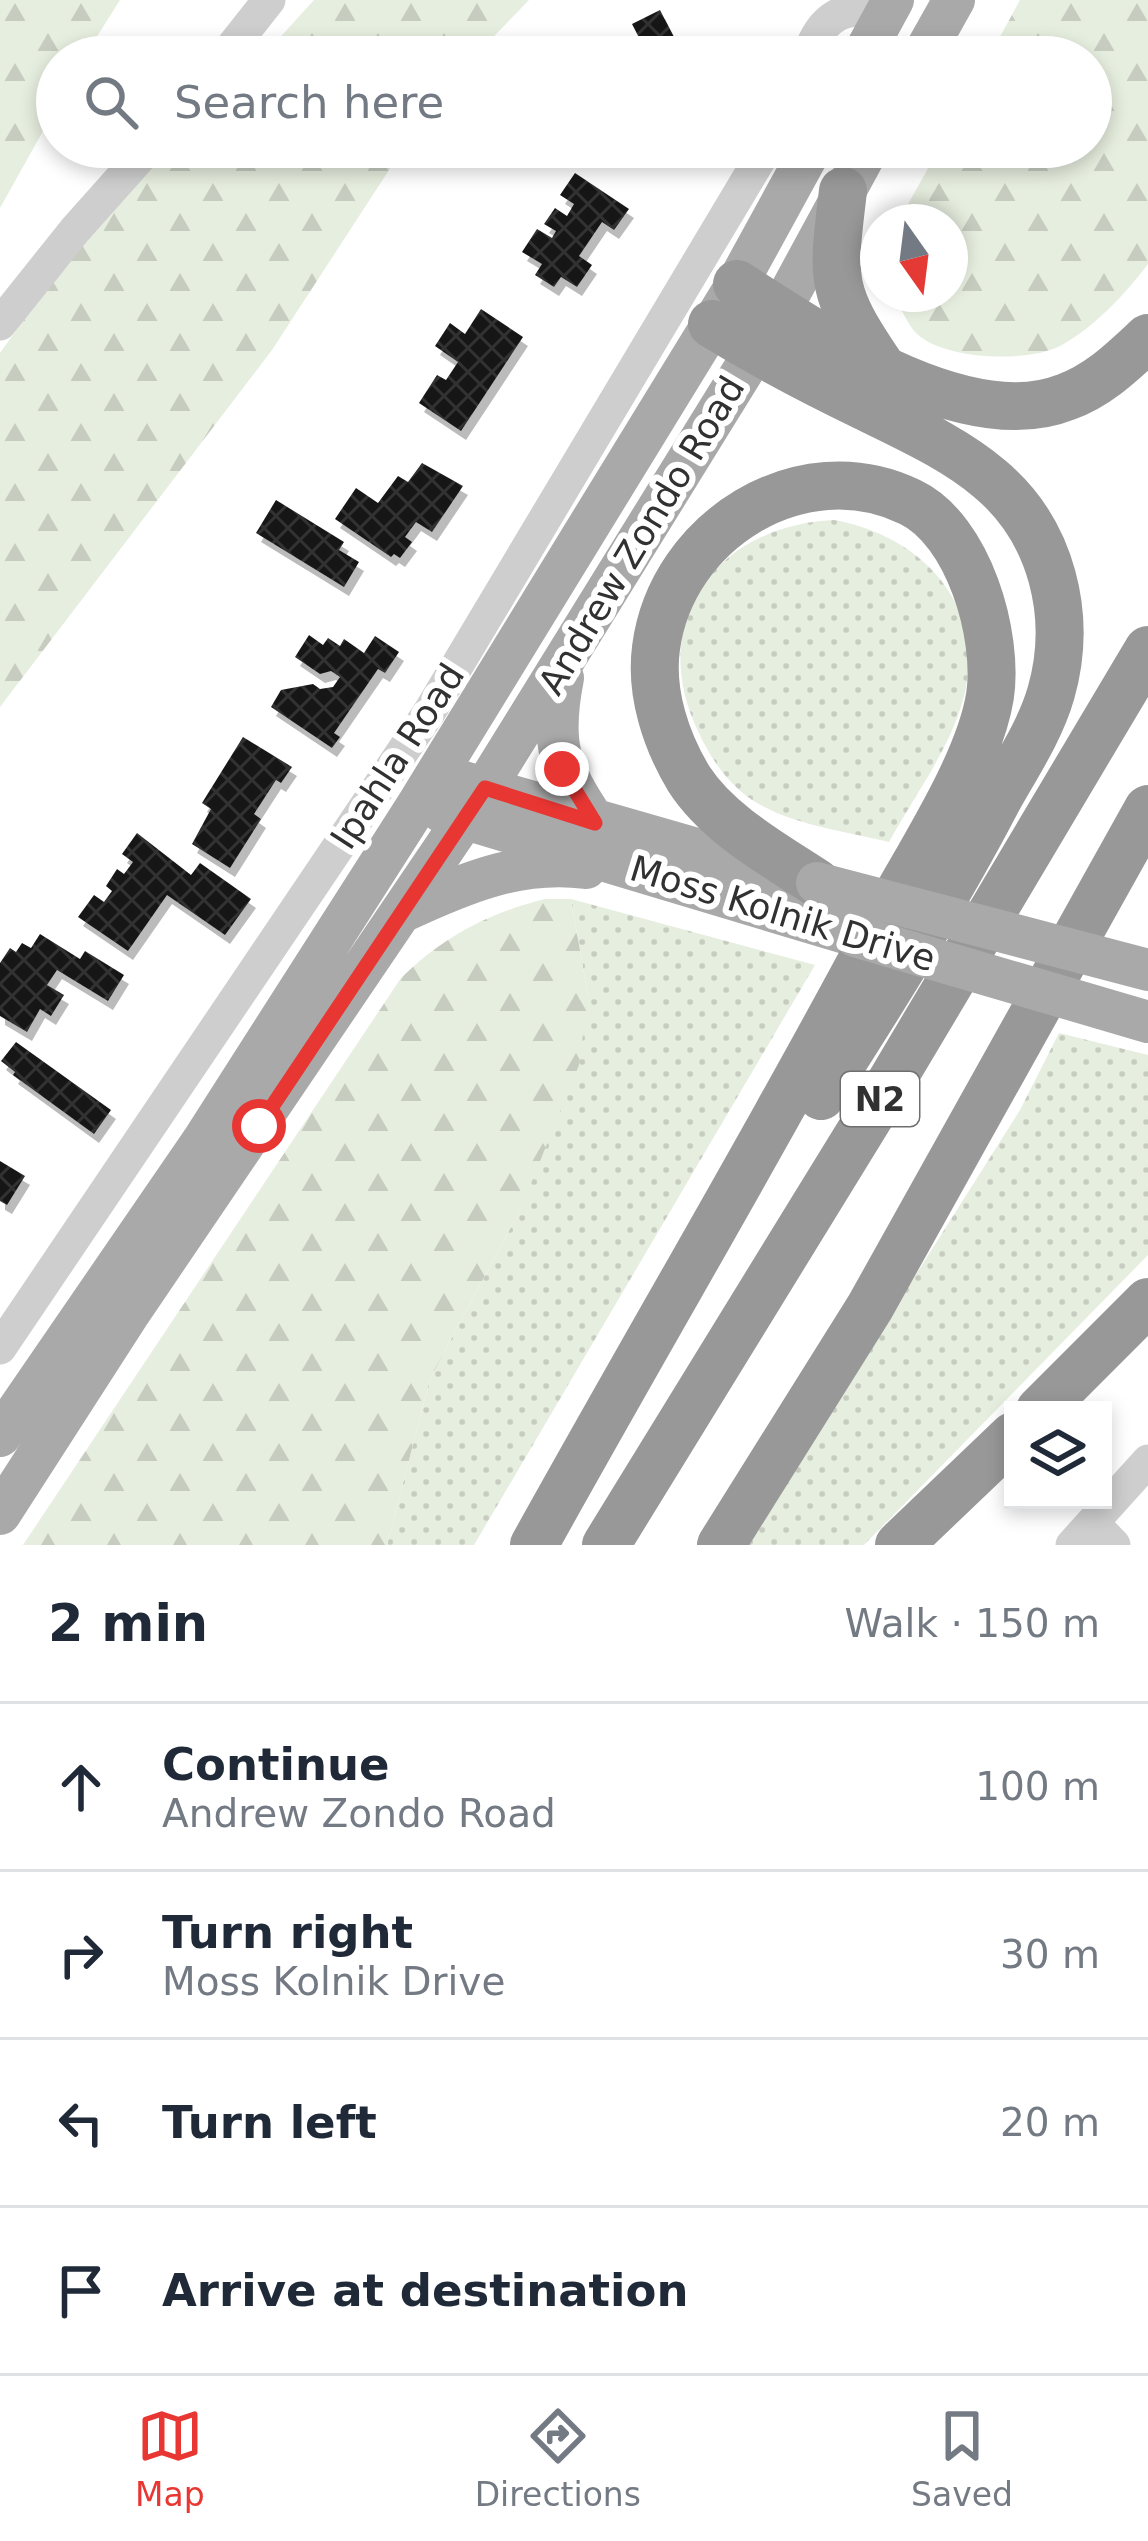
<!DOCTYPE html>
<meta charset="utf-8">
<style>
:root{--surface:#fff;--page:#f2f2f3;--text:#1f2937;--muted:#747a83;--line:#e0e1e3;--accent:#e83633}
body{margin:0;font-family:"DejaVu Sans",sans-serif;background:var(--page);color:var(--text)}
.controls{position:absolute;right:36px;bottom:36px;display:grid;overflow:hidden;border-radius:0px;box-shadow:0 6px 18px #0003}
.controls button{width:108px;height:108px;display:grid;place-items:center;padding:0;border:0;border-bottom:3px solid var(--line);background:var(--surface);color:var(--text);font:60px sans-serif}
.compass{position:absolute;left:860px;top:204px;width:108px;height:108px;border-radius:50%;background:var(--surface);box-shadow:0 6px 18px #0003;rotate:166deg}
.stop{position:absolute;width:36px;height:36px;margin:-27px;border:9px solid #e83633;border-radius:50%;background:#fff}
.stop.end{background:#e83633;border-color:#fff;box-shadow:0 3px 12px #0008}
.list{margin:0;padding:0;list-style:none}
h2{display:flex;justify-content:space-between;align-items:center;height:156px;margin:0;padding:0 48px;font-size:51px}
h2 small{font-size:39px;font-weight:400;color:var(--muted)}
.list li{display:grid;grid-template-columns:78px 1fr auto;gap:36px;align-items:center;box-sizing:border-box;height:168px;padding:0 48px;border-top:3px solid var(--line)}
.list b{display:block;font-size:45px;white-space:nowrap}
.list p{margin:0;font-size:39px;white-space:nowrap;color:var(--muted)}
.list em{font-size:39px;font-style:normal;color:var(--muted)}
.icon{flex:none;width:66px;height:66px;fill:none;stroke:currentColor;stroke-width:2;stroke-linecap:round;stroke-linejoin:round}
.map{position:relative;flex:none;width:1148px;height:1545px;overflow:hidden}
.search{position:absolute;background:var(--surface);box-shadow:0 6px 18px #0003;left:36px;right:36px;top:36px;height:132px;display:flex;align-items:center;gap:30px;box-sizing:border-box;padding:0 42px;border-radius:66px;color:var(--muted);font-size:45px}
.sheet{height:828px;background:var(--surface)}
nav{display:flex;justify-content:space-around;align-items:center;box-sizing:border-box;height:168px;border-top:3px solid var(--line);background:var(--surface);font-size:33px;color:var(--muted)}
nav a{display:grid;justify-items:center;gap:6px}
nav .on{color:var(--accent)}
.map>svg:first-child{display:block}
.grass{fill:url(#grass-dots)}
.forest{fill:url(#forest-firs)}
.building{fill:url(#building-cross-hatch);filter:url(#shadow)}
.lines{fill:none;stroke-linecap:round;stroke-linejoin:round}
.minor{stroke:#cecece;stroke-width:33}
.major{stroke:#a9a9a9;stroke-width:42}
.highway{stroke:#989898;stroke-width:48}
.major-bridge{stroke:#a9a9a9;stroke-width:42}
.route{stroke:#e83633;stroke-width:15}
.labels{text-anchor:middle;stroke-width:12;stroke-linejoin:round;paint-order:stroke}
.shield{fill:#fff;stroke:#6f6f6f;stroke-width:3}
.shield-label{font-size:33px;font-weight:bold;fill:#313131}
.street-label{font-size:36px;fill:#313131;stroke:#fff}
</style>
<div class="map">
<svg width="1148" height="1545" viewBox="0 0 1148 1545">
<defs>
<pattern id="grass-dots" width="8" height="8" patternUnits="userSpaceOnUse" patternTransform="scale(3)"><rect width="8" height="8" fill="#e6eedf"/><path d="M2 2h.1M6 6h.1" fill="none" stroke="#c6cdc0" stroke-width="1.8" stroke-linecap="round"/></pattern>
<pattern id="forest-firs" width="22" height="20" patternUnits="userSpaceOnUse" patternTransform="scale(3)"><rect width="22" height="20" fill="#e6eedf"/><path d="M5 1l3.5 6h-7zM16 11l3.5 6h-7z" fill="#c6cdc0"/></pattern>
<pattern id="building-cross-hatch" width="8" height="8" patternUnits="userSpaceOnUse" patternTransform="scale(3)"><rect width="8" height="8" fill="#181818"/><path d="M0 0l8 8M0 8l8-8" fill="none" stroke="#313131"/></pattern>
<filter id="shadow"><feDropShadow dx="5" dy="9" stdDeviation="0" flood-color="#0004"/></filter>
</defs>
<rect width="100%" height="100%" fill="#fff"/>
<!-- grass -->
<path class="grass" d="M834 520C918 535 985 600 965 692 953 745 914 796 889 842 844 831 785 824 748 797 725 780 710 757 698 731 645 620 718 525 834 520Z
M571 899 815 965 474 1545H387L430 1379 521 1208 588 996Z
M1059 1033 1148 1055V1255L864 1545H745L1020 1110Z"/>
<!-- forest -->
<path class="forest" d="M0 0H120L84 57H57V106L0 208Z
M314 0H529L474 57H262Z
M1020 0H1148V264C1125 294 1094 328 1060 346 1027 363 945 360 917 334 907 324 900 306 893 294H950V222H898L940 147H1091V57H989Z
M172 147H404L272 350 0 707V353L81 239Z
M545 899H571L588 996 579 1065 521 1208 430 1379 387 1545H23L401 978C443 937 488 913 545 899Z"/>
<!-- building -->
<path class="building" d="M660 10 677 43 680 42 688 57H649L632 24Z
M575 173 629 209 614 230 602 222 579 256 592 265 577 287 561 277 554 287 535 275 542 264 522 252 537 229 552 238 556 231 544 224 555 208 567 216 574 204 560 195Z
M481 309 523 337 461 431 419 403 437 375 446 380 458 362 435 346 450 323 465 334Z
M422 463 463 486 432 532 416 522 405 537 412 542 400 558 394 554 391 557 335 519 356 488 378 503 398 476 408 482Z
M276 500 344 542 339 550 359 562 344 587 256 533Z
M309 635 323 645 328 638 340 646 344 639 364 653 375 636 399 652 385 673 378 669 334 733 340 737 332 748 271 707 281 690 313 684 320 689 333 687 340 677 331 671 320 674 295 657Z
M243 737 292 767 281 783 276 780 254 814 261 819 230 868 192 844 211 809 202 803Z
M137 833 191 875 200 863 251 899 225 935 167 895 128 951 78 917 94 895 104 902 112 891 106 886 117 869 124 874 133 862 122 854Z
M40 934 80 959 85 951 124 975 108 1001 57 970 47 985 64 995 51 1016 40 1009 27 1032 0 1016V963L10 948 16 952 22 943 31 948Z
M16 1042 111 1110 94 1134 13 1075 15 1072 1 1061Z
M0 1161 25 1176 7 1205 0 1201Z"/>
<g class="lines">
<!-- minor -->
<path class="minor" d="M224 57 269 0
M808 57C820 19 844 0 884 16
M0 324 75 230 149 147
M0 1348 430 711 767 147
M1093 1523 1114 1545
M1072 1545 1148 1461"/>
<!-- major -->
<path class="major" d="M862 57 893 0
M922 57 954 0
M563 678C550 744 559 768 595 822
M460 781 798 878
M442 812 855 936
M404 911C462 884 520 859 586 868
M0 1436 202 1142 418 804 737 284 812 147
M0 1514 130 1312 485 788 780 311 869 147"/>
<!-- highway -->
<path class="highway" d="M843 191C832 281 830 291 881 366
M737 284C818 336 966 437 1066 397 1099 385 1122 362 1148 338
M712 324C761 354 812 381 864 406 906 427 954 448 990 479 1052 531 1073 616 1051 693 1040 731 1017 765 998 799 945 901 883 999 821 1096
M1040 1410 1148 1302
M534 1545C650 1336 772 1130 884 919 918 856 979 765 990 696 999 636 969 530 910 502 801 449 671 531 656 648 650 693 666 741 689 779 718 824 773 854 817 883
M606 1545 892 1080 1148 650
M721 1545 870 1307 1148 809
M899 1545 1013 1436"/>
<!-- major-bridge -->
<path class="major-bridge" d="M817 883 1148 970
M855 936 1148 1022"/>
</g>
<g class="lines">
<!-- route -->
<path class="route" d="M259 1126 485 788 595 823 562 769"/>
</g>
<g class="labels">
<!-- shield labels -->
<rect class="shield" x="841" y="1072" width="78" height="54" rx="9"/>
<g class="shield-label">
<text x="880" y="1111">N2</text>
</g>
<!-- street labels -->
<g class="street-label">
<text transform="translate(641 535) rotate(-59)" y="13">Andrew Zondo Road</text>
<text transform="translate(397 756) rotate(-57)" y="13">Ipahla Road</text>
<text transform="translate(783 913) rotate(17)" y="13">Moss Kolnik Drive</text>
</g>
</g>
</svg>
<div class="controls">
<button><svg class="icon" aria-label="layers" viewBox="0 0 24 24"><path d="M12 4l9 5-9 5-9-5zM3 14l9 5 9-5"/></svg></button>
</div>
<svg class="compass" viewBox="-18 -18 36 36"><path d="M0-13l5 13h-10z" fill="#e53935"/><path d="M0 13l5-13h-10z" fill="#747a83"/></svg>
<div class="stop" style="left:259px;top:1126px"></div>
<div class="stop end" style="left:562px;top:769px"></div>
<div class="search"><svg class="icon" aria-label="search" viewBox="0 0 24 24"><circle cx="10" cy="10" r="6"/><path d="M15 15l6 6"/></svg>Search here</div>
</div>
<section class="sheet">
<h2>2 min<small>Walk · 150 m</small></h2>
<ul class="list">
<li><svg class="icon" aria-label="ahead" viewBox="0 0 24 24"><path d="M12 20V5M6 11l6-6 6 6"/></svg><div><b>Continue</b><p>Andrew Zondo Road</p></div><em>100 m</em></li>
<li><svg class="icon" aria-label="right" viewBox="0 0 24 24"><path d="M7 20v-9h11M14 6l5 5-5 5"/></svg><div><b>Turn right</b><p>Moss Kolnik Drive</p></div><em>30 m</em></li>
<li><svg class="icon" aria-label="left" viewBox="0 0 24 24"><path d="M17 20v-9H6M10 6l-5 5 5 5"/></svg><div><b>Turn left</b></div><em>20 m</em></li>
<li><svg class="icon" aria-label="arrive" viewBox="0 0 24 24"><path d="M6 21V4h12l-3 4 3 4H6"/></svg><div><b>Arrive at destination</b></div></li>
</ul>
</section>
<nav>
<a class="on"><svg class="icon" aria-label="map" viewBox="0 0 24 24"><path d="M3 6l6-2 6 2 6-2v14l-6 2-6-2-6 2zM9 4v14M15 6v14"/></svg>Map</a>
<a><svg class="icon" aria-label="directions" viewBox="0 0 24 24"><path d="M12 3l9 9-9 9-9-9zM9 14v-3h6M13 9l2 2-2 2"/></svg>Directions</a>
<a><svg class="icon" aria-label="saved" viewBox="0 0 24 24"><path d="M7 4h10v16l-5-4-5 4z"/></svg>Saved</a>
</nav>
